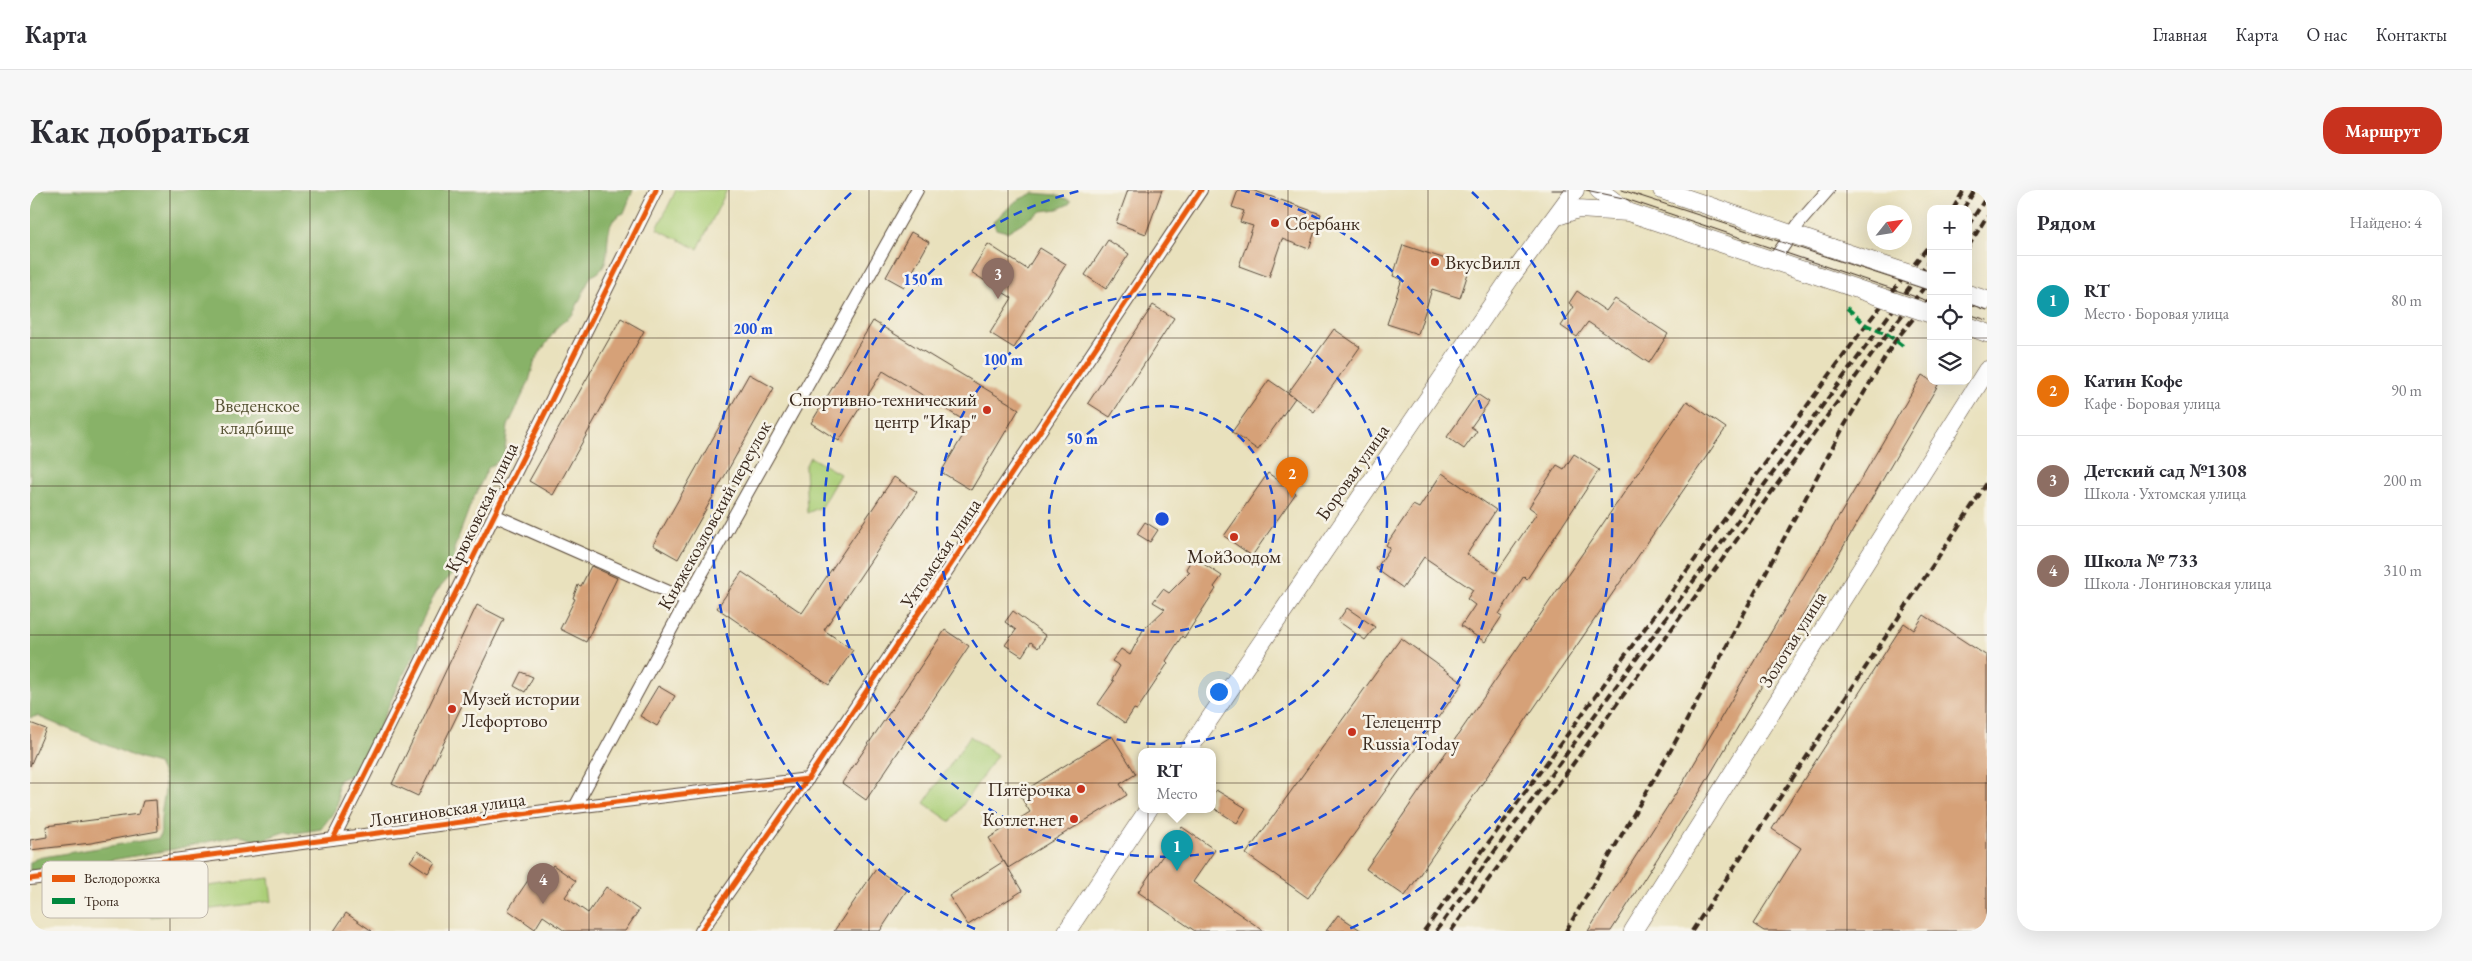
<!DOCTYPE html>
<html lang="ru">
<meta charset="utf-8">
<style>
:root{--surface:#fff;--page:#f7f7f7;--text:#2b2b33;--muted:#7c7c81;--line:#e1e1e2;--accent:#c8321e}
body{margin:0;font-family:"EB Garamond",serif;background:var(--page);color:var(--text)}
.controls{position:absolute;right:15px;top:15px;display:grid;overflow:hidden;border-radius:10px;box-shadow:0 5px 20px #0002}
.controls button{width:45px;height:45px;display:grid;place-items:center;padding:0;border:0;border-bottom:1px solid var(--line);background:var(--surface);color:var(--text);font:25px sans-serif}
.compass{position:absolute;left:1837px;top:15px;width:45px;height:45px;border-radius:50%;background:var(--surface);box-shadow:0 5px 20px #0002;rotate:60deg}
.you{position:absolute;left:1188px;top:501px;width:18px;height:18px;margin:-12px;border:4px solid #fff;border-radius:50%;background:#1a73e8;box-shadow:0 0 0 8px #1a73e833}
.badge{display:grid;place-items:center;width:32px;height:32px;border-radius:50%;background:var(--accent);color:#fff;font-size:16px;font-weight:700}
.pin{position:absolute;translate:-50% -41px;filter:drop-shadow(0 1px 2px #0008)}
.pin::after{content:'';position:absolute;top:26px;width:18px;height:15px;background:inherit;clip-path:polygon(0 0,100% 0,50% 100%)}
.popup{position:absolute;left:1108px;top:558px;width:78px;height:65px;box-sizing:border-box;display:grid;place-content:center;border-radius:10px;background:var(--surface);filter:drop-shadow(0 1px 4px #0005);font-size:16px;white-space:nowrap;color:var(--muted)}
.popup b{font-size:19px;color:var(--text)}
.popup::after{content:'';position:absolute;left:50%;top:100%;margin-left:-10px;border:10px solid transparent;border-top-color:var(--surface)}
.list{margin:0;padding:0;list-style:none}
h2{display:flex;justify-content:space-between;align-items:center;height:65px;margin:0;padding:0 20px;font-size:21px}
h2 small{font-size:16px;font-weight:400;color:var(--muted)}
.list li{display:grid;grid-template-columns:32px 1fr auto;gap:15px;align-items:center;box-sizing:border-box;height:90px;padding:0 20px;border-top:1px solid var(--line)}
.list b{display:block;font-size:19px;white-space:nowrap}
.list p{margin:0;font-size:16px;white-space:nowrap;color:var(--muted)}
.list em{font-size:16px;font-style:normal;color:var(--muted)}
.icon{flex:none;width:28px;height:28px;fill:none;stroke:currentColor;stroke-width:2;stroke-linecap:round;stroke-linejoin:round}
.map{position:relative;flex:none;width:1957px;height:741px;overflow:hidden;border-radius:20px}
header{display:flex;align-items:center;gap:30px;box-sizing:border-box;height:70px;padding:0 25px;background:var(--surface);border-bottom:1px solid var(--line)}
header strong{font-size:24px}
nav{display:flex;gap:28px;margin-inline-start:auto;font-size:18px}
.intro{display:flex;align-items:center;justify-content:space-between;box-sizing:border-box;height:120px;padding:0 30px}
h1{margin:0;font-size:35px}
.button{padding:12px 22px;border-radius:20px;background:var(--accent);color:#fff;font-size:18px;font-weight:700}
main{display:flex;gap:30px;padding:0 30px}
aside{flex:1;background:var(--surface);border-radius:20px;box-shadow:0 5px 20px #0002}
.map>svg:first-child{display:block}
.green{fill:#abcf78;stroke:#737c4b}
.forest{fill:#88b268;stroke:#626e43}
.building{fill:#d6a178}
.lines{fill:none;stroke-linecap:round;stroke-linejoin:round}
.street-casing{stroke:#554536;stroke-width:14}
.secondary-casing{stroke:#554536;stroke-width:19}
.street{stroke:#fff;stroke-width:12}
.secondary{stroke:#fff;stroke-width:18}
.tram{stroke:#3b2a1e;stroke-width:1}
.rail{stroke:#3b2a1e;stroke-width:4;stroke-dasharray:8 4;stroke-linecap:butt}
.secondary-bridge-casing{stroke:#554536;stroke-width:19;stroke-linecap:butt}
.secondary-bridge{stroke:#fff;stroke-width:18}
.quiet{stroke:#00873e;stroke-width:4;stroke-dasharray:8 4;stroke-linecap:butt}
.cycleway-casing{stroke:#f7f3e8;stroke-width:8}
.cycleway{stroke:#e8590c;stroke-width:5}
.grid{fill:none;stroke:#3b2a1e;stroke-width:1;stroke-opacity:0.55}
.ring{fill:none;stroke:#1d4ed8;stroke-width:2.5;stroke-dasharray:9 6}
.poi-dot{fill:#c8321e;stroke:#f7f3e8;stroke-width:2}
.labels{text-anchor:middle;stroke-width:5;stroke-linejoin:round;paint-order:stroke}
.poi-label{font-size:19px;fill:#3b2a1e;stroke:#f7f3e8;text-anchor:start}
.park-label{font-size:19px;fill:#575334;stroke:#f7f3e8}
.street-label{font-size:19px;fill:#3b2a1e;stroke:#f7f3e8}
.key{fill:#f7f3e8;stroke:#bfb7ab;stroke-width:1}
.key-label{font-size:14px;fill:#3b2a1e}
.centre{fill:#1d4ed8;stroke:#f7f3e8;stroke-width:2.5}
.ring-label{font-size:15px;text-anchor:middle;font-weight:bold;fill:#1d4ed8;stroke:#f7f3e8;stroke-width:5;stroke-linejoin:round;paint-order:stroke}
</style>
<header>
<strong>Карта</strong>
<nav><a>Главная</a><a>Карта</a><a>О нас</a><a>Контакты</a></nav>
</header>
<div class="intro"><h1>Как добраться</h1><a class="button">Маршрут</a></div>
<main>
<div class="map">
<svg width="1957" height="741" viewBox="0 0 1957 741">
<rect width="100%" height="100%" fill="#f7f3e8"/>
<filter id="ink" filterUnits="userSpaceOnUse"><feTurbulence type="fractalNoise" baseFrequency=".02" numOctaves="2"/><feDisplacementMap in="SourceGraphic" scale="10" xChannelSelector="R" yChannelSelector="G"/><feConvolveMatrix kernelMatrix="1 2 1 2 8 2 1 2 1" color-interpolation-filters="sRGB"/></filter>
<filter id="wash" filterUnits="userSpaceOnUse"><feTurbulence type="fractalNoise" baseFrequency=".0096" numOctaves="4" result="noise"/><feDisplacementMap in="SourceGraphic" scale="20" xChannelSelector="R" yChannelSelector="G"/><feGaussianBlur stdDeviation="1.12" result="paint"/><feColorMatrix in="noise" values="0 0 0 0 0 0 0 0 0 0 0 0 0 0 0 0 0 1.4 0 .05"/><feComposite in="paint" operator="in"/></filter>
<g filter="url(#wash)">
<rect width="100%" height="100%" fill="#e9e1bd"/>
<!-- green -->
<path class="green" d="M646 0H697L668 59 627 39Z
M780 267 810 284 791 317 777 323 775 277Z
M940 546 967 565 921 632 894 613Z
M239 688 242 711 121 727 118 704Z"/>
<!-- forest -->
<path class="forest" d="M0 0H603L594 23C564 33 591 77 561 86L543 124 528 136 505 170 499 191 478 236 474 267 458 278 440 316 424 359 425 381 406 402 388 439V458L367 497 327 588 318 586 309 590C306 598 308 602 308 610 307 621 297 630 291 639L267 643 257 641 228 651 208 645 145 659 0 684V673L7 668 129 648C132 640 130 636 131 629 132 605 141 598 128 574L110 569 7 526 0 528Z
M1003 3 1027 5 1041 11 1039 14 1028 19 1012 21 977 42 966 39 963 32 986 11Z"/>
<g id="blocks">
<!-- building -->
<path class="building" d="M1098 0H1132L1116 44 1086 33Z
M1208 0H1222L1291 24 1279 59 1252 49 1239 87 1209 76 1223 36 1210 32 1214 21 1202 17Z
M881 42 899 52 874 97 856 87Z
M1078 50 1099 64 1076 99 1055 85Z
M958 54 997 79 1010 58 1036 74 984 158 960 143 982 108 941 82Z
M1373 55 1440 77 1430 108 1402 99 1388 144 1357 134 1372 89 1363 86Z
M1547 101 1576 121 1585 109 1638 144 1619 173 1558 132 1547 147 1531 136 1544 117 1539 113Z
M1123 115 1144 128 1080 227 1058 213Z
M591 128 614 141 523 305 499 291Z
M843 131 989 219 941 300 911 282 940 234 853 181 809 251 781 233Z
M1304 139 1330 157 1284 222 1258 203Z
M719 184 744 198 648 369 623 355Z
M1892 185 1908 195 1671 600 1581 741H1558L1655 589Z
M1239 190 1265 208 1228 260 1202 242Z
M1447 204 1459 212 1441 237 1447 241 1434 259 1417 247Z
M1657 211 1696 238 1375 706 1336 679Z
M1544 264 1569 280 1497 389 1494 386 1469 424 1472 426 1455 452 1431 436 1445 415 1437 409 1443 400 1394 367 1373 398 1346 379 1360 358 1356 355 1383 315 1389 318 1412 283 1466 320 1437 364 1466 383 1507 323 1499 317 1527 275 1534 279Z
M1238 283 1266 303 1222 366 1194 346Z
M864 287 887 302 794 440 823 460 799 495 687 418 712 382 772 423Z
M1115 332 1128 340 1120 352 1107 344Z
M1163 367 1192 386 1184 397 1186 399 1154 448 1152 446 1136 471 1138 473 1107 520 1104 519 1095 533 1068 514 1084 491 1082 490 1090 476 1082 471 1091 459 1100 465 1113 440 1135 419 1123 412 1133 399 1139 403 1160 382 1156 379Z
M561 376 587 388 556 452 530 439 545 409 543 408 548 395 551 396Z
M447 415 474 429 388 606 362 594Z
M1317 418 1345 437 1335 450 1308 431Z
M983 421 1016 446 1008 458 1001 452 992 466 975 455 986 440 975 432Z
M1894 425 1957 466V741H1734L1723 734 1771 658 1742 639 1874 433 1884 440Z
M915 440 939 456 836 610 812 593Z
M1371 448 1433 493 1278 708 1216 664Z
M491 482 503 487 495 502 484 496Z
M628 496 645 506 627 536 610 526Z
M0 533 16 539 0 576Z
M1082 546 1106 584 1090 594 1097 605 978 678 959 648 1000 622 989 604Z
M1186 600 1216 618 1207 633 1182 617V606Z
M126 610 128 641 61 653 0 660V650L17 647 16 636 109 624 113 611Z
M1152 637 1185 660 1163 692 1234 741H1165L1108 702Z
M388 661 405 672 398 683 380 671Z
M974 671 992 701 938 735 919 706Z
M523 675 546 691 535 707 558 723 576 697 609 720 595 741H535L513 726 505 739 478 720 501 686 511 692Z
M846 679 877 700 850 741H804Z
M316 723 342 741H304Z
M1308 725 1332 741H1296Z"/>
</g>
</g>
<g filter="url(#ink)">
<use href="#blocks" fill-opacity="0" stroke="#554536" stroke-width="1"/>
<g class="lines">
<!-- street casing -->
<g class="street-casing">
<path id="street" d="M1743 71 1770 32 1798 0
M464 325 657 410
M545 617 657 410 887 0
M303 649 626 0
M0 689 545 617 778 589
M671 741 781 584 1171 0"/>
</g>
<!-- secondary casing -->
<g class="secondary-casing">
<path id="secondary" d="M1569 0 1598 22 1792 87
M1632 0 1802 58
M1525 27 1548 19 1598 22
M1938 104 1957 110
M1938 136 1957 143
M1157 562 1481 87 1545 0
M1037 741 1118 620
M1603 741 1957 180"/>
</g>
<!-- street -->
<use href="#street" class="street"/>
<!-- secondary -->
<use href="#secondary" class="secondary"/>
<!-- tram -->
<path class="tram" d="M1521 0H1537
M1556 0 1593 8 1901 112
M1592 0 1901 101
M1938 113 1957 120
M1938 124 1957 130"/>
<!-- rail -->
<path class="rail" d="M1923 19 1934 0
M1933 19 1945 0
M1938 36 1957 6
M1938 57 1957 26
M1394 741 1836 135 1901 53
M1406 741 1901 68
M1421 741 1857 144 1901 89
M1536 741 1642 558 1813 238 1865 151 1901 107
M1662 741 1957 293"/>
<!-- secondary-bridge casing -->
<g class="secondary-bridge-casing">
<path id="secondary-bridge" d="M1802 58 1901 91
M1792 87 1901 124"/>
</g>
<!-- secondary-bridge -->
<use href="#secondary-bridge" class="secondary-bridge"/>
<!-- quiet -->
<path class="quiet" d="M1817 118 1836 135 1857 144 1873 156"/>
<!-- cycleway casing -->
<g class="cycleway-casing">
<path id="cycleway" d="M303 649 626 0
M0 689 545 617 778 589
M671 741 781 584 1171 0"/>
</g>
<!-- cycleway -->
<use href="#cycleway" class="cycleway"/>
</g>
</g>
<!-- grid -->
<path class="grid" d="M140 0V741M280 0V741M419 0V741M559 0V741M699 0V741M839 0V741M978 0V741M1118 0V741M1258 0V741M1398 0V741M1538 0V741M1677 0V741M1817 0V741M0 148H1901M1938 148H1957M0 296H1957M0 445H1957M0 593H1957"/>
<!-- distance rings -->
<g class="ring">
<circle cx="1132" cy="329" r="113"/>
<circle cx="1132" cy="329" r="225"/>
<path d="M1211 0A338 338 0 1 1 1053 0"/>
<path d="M945 739A451 451 0 0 1 822 2M1442 2A451 451 0 0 1 1319 739"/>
</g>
<!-- markers -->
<g class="poi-dot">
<circle cx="1245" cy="33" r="5"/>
<circle cx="1405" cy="72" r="5"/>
<circle cx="957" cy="220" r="5"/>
<circle cx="1204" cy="347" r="5"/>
<circle cx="422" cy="519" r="5"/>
<circle cx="1322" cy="542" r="5"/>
<circle cx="1051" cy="599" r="5"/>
<circle cx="1044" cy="629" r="5"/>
</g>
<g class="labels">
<!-- poi labels -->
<g class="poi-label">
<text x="1255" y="40">Сбербанк</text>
<text x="1415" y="79">ВкусВилл</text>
<text x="947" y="216" text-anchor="end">Спортивно-технический<tspan x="947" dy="22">центр "Икар"</tspan></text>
<text x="1204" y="373" text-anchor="middle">МойЗоодом</text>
<text x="432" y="515">Музей истории<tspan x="432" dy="22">Лефортово</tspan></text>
<text x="1332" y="538">Телецентр<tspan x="1332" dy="22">Russia Today</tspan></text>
<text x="1041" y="606" text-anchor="end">Пятёрочка</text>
<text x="1034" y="636" text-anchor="end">Котлет.нет</text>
</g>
<!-- park labels -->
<g class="park-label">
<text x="227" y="222">Введенское<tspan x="227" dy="22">кладбище</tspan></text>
</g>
<!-- street labels -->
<g class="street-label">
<text transform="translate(1322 282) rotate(-55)" y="7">Боровая улица</text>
<text transform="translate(451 317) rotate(-64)" y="7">Крюковская улица</text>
<text transform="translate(684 325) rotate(-61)" y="7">Княжекозловский переулок</text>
<text transform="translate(910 363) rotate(-56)" y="7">Ухтомская улица</text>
<text transform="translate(1762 449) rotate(-58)" y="7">Золотая улица</text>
<text transform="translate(417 619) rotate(-8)" y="7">Лонгиновская улица</text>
</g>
</g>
<!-- legend -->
<rect x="12" y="671" width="166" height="57" rx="8" class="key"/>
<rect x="22" y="685" width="23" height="7" fill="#e8590c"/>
<rect x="22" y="708" width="23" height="6" fill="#00873e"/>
<g class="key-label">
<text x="54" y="693">Велодорожка</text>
<text x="54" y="716">Тропа</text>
</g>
<circle cx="1132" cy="329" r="8" class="centre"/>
<g class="ring-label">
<text x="893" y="95">150 m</text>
<text x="723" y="144">200 m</text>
<text x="973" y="175">100 m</text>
<text x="1052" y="254">50 m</text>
</g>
</svg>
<div class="controls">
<button>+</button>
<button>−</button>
<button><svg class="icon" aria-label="locate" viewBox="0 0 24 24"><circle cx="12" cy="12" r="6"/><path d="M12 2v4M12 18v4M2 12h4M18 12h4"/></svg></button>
<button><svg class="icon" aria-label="layers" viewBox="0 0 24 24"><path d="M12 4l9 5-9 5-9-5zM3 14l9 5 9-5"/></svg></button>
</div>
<svg class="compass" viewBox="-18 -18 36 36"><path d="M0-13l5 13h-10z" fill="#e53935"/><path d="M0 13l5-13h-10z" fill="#7c7c81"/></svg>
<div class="you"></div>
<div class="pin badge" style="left:1147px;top:681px;background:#0f9aa8">1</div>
<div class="popup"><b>RT</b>Место</div>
<div class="pin badge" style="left:1262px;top:308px;background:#e8710a">2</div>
<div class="pin badge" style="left:968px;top:109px;background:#8d6e63">3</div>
<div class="pin badge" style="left:513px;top:714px;background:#8d6e63">4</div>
</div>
<aside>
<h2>Рядом<small>Найдено: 4</small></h2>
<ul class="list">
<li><span class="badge" style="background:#0f9aa8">1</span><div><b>RT</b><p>Место · Боровая улица</p></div><em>80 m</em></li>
<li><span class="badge" style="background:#e8710a">2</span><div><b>Катин Кофе</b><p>Кафе · Боровая улица</p></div><em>90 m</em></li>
<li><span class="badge" style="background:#8d6e63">3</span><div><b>Детский сад №1308</b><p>Школа · Ухтомская улица</p></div><em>200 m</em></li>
<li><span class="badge" style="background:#8d6e63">4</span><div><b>Школа № 733</b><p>Школа · Лонгиновская улица</p></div><em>310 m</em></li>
</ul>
</aside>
</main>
